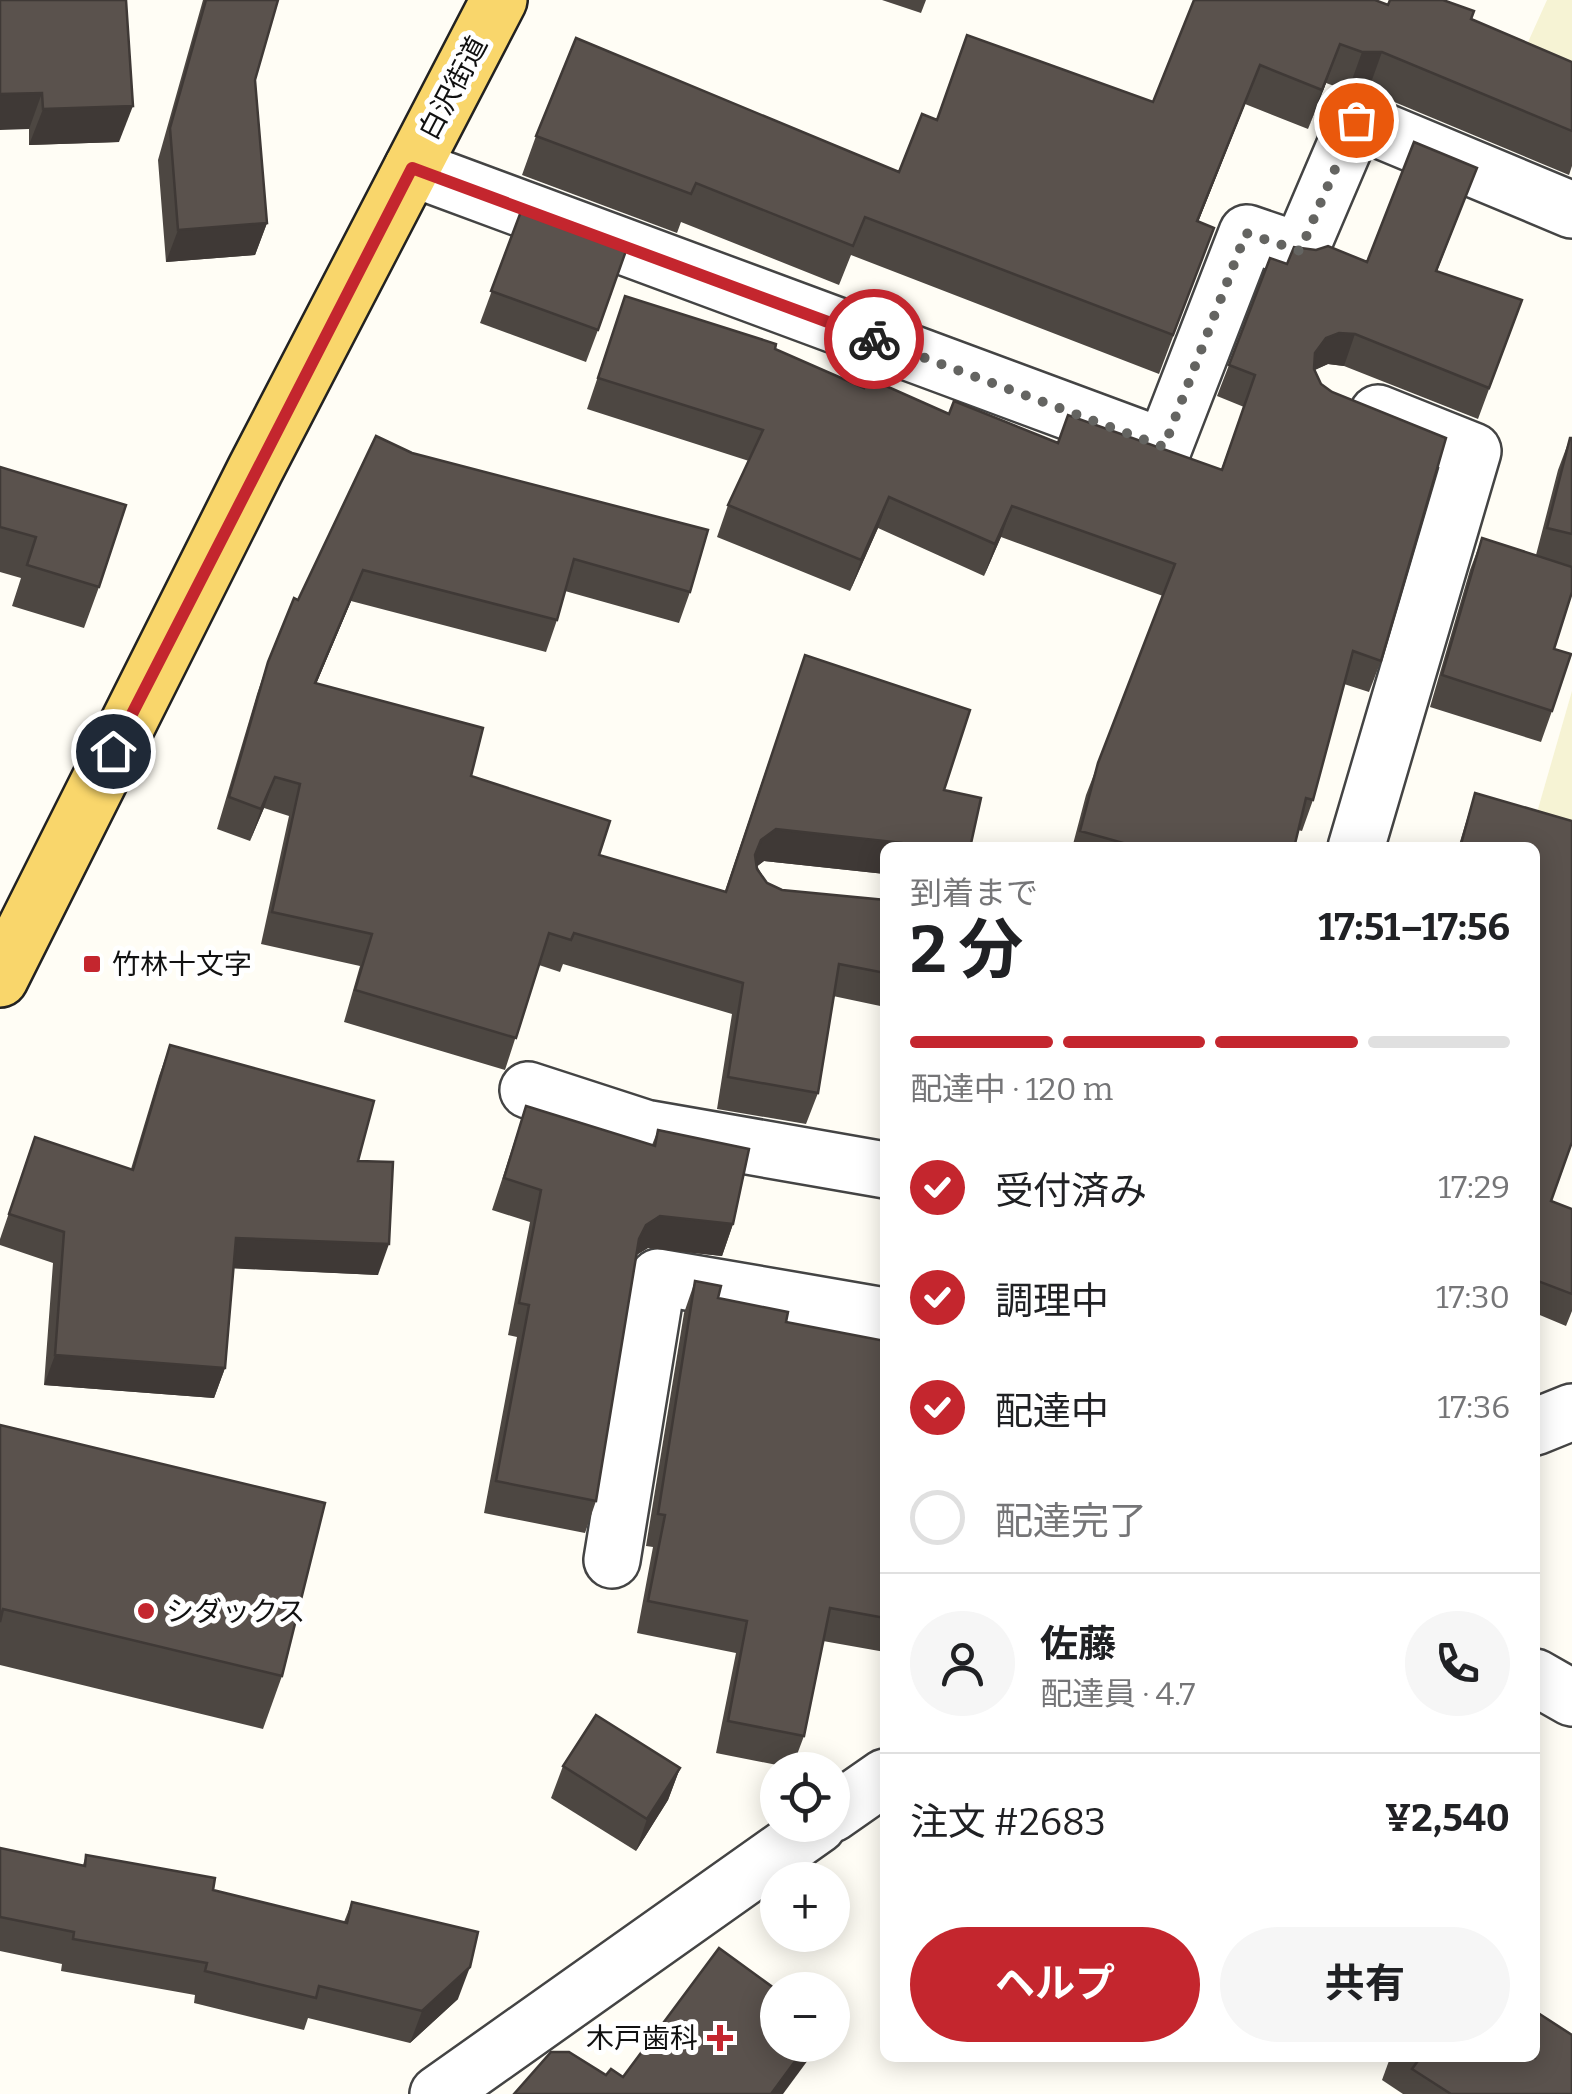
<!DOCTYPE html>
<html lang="ja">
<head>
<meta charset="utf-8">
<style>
  body { margin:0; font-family:Bitter,"Noto Sans JP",serif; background:#f6f6f6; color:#202124; height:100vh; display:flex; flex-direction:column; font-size:38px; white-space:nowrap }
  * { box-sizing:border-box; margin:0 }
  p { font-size:32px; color:#757577 }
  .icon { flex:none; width:55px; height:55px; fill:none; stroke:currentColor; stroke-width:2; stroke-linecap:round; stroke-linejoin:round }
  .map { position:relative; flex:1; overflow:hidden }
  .details { position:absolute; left:880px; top:842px; width:660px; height:1220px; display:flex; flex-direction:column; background:#fff; border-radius:15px; box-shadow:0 5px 25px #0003 }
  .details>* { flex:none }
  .tools { position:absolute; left:760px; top:1752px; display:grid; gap:20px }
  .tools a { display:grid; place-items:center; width:90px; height:90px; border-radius:50%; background:#fff; box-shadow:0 5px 25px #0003; font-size:50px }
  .pin { position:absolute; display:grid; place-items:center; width:85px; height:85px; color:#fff; margin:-42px; border:5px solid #fff; border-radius:50%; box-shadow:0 2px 10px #0007 }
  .courier { position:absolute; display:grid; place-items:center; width:100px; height:100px; margin:-50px; border:8px solid #c4262e; border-radius:50%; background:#fff; color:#222; box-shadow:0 2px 12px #0007 }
  .head em { font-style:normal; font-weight:700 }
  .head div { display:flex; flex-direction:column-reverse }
  .head { display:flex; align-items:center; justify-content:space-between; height:170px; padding:0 30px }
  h1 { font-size:65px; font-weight:700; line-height:75px }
  .bar { display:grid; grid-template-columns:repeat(4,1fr); gap:15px 10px; align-content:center; height:120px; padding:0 30px }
  .bar i { height:12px; border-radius:8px; background:#e0e0e0 }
  .bar .selected { background:#c4262e }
  .bar p { grid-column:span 4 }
  .line { display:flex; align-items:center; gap:25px; padding:0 30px; border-top:2px solid #e0e0e0 }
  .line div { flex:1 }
  .round { display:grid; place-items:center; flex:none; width:105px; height:105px; border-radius:52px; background:#f6f6f6 }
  ol { padding:0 30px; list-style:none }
  li { display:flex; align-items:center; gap:30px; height:110px }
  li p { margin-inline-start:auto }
  li .icon { padding:10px; border-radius:50%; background:#c4262e; color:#fff; stroke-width:4 }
  li:last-child { color:#757577 }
  li i { width:55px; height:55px; border:5px solid #e0e0e0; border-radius:50% }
  .primary-button { display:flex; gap:20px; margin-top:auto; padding:20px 30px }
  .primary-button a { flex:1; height:115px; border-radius:60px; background:#c4262e; color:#fff; font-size:40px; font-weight:700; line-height:115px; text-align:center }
  .primary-button a+a { background:#f6f6f6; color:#202124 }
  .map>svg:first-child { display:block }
  .farmland { fill:#f6f3d4 }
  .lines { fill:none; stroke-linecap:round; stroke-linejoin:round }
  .minor-casing { stroke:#444; stroke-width:60 }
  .major-casing { stroke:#222; stroke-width:60 }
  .minor { stroke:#fff; stroke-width:55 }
  .major { stroke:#f9d66b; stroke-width:55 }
  .wall { fill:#4d4742 }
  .shaded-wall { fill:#3f3936 }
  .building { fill:#5a524d; stroke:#3f3936; stroke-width:2.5 }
  .done { stroke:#646461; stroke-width:10; stroke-dasharray:0 18 }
  .route { stroke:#c4262e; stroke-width:12 }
  .poi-dot { fill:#c4262e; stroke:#fff; stroke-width:4 }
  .labels { text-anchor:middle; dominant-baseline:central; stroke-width:10; stroke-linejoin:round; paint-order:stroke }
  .street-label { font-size:28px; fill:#111; stroke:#fff }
  .poi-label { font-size:28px; fill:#111; stroke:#fff; text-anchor:start }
</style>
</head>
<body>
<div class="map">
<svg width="1572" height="2094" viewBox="0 0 1572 2094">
  <rect width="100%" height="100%" fill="#fffdf5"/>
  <g class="farmland">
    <polygon points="1547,0 1572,0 1572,85 1520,60"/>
    <polygon points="1572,691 1572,823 1536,816"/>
  </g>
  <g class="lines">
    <g class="minor-casing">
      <g id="minor">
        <polyline points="412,168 1164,447 1247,233 1300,251 1356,120 1572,210"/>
        <polyline points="1356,848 1473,451 1378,413"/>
        <polyline points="528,1090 645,1128 885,1170"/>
        <polyline points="1535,1427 1572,1412"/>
        <polyline points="612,1560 658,1277 885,1316"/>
        <polyline points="1535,1677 1572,1698"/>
        <polyline points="832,1814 885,1777"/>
        <polyline points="438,2094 818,1825"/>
      </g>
    </g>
    <g class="major-casing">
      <polyline id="major" points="0,979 255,470 499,0"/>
    </g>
    <use href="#minor" class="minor"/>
    <use href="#major" class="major"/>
  </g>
  <g class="wall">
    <polygon points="0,0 119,142 29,145 29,129"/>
    <polygon points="203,0 278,0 255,80 267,223 255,255 166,262 158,160"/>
    <polygon points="882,0 926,0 921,13"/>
    <polygon points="1388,5 1471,19 1572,62 1572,166 1569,175 1368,91 1348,91 1326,83 1308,129 1245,104 1198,222 1214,228 1159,374 851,255 839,285 681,222 677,233 522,175 536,136 899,172 936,120 1153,102"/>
    <polygon points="1477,168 1437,271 1522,300 1478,419 1344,366 1328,364 1314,370 1381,661 1369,692 1344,684 1313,800 1302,831 1298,830 1294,848 1072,848 1086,795 1163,596 1001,537 984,576 878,528 850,591 717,537 728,505 749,461 587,409 625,296 775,349 864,388 949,414 1058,443 1221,470 1244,407 1217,396 1229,365 1287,264 1367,262"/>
    <polygon points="523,206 598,330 586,362 480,323"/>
    <polygon points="376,436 690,592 679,623 565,591 557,620 546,652 351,601 316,684 599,855 725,891 805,655 944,790 970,848 885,848 885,874 764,861 757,866 767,883 782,890 885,900 885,1007 833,996 818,1093 806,1124 717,1109 732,1014 563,964 560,972 539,965 505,1070 344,1022 360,966 261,944 289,816 264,808 250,841 217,829 257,694 268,662"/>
    <polygon points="1570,438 1572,438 1572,592 1554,649 1552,711 1541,742 1430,707 1470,570 1482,538 1536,555 1558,470"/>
    <polygon points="0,467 99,587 84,628 12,606 21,578 0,572"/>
    <polygon points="1475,793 1572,821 1572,1142 1551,1201 1572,1209 1572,1311 1566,1326 1535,1313 1535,848 1458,848"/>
    <polygon points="170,1045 358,1161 378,1275 234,1268 225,1368 214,1398 44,1385 53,1263 0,1245 0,1239 35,1137 131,1169 159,1076"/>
    <polygon points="526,1106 652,1145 658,1130 733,1224 722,1256 648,1248 636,1255 596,1501 585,1533 484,1513 517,1337 508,1335 530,1222 492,1210"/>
    <polygon points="695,1281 718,1298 786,1322 885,1341 885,1652 823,1641 804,1736 792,1768 716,1753 736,1653 637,1633 653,1547 646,1546 684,1313"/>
    <polygon points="0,1425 282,1676 263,1729 0,1665"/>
    <polygon points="563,1766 680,1768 668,1800 636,1851 551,1798"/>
    <polygon points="0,1848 83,1865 86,1855 213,1890 344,1922 352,1902 458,1999 410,2043 308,2018 304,2030 194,2003 195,1995 61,1971 62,1964 0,1951"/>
    <polygon points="1390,2058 1535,2058 1572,2094 1403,2094 1382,2080"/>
  </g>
  <g class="shaded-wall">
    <polygon points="1340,44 1326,83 1308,129 1322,90"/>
    <polygon points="1362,52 1382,52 1368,91 1348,91"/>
    <polygon points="1260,65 1245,104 1183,260 1197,221"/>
    <polygon points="42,93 29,129 0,130 0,94"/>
    <polygon points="133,106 119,142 29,145 43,109"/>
    <polygon points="267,223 255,255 166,262 178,230"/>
    <polygon points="1339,333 1355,334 1344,366 1328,364 1315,370 1304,384 1315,353 1326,338"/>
    <polygon points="889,497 878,528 850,591 861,560"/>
    <polygon points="1012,506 1001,537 984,576 995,544"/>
    <polygon points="363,570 351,601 303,715 315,683"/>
    <polygon points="275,777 264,808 250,841 261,809"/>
    <polygon points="776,829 902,843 900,848 885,848 885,874 764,861 750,872 761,840"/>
    <polygon points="660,1216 733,1224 722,1256 648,1248 635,1256 639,1239 646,1225"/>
    <polygon points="236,1238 389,1244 378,1275 225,1268"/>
    <polygon points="55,1355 225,1368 214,1398 44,1385"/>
    <polygon points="680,1768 668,1800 636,1851 647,1819"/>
    <polygon points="470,1967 458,1999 410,2043 422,2011"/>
    <polygon points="807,2045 815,2045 811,2056 783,2094 771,2094"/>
  </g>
  <g class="building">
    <polygon points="0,0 126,0 133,106 43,109 42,93 0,94"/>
    <polygon points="206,0 278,0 255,80 267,223 178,230 170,128"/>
    <polygon points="1194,0 1375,0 1388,5 1390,0 1443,0 1474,11 1471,19 1572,62 1572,131 1382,52 1362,52 1340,44 1322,90 1260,65 1197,221 1214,228 1173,335 865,217 853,246 696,183 691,194 536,136 576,38 899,172 922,114 937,120 967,35 1153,102"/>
    <polygon points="1414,142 1477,168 1436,271 1522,300 1489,388 1355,334 1339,333 1326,338 1315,353 1314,369 1321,384 1332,392 1446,438 1381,661 1353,651 1313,800 1306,798 1294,848 1141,848 1080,831 1098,763 1175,564 1012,506 995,544 889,497 861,560 728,505 763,430 598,378 625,296 776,344 775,349 864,388 868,378 949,414 954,401 1058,443 1068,415 1222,470 1255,375 1229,365 1270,258 1287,264 1294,247 1316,250 1328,246 1367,262"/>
    <polygon points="523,206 628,245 598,330 491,291"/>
    <polygon points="376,436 412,453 708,530 690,592 574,559 557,620 363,570 315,683 483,728 471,776 610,821 599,855 726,892 805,655 970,710 944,790 981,798 970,848 913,848 902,843 776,829 761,840 755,855 757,869 767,883 782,890 885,900 885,973 839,964 818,1093 728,1077 743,983 574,933 571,940 549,933 516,1038 355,990 372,934 272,912 300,784 275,777 261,809 229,797 268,662 294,598 298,600"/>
    <polygon points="1570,438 1572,438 1572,534 1547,528"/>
    <polygon points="0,467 126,505 99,587 27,565 36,537 0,527"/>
    <polygon points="1482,538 1572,567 1572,592 1554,649 1571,654 1552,711 1442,675"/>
    <polygon points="1475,793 1572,821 1572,1142 1551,1201 1572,1209 1572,1294 1535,1280 1535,848 1460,848"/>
    <polygon points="170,1045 374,1101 358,1161 393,1162 389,1244 236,1238 225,1368 55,1355 64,1232 9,1214 35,1137 133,1170"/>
    <polygon points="526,1106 655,1146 658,1130 749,1149 733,1224 660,1216 646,1225 639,1239 596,1501 496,1481 529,1305 519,1303 541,1190 504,1178"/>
    <polygon points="695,1281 721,1286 718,1298 788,1312 786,1322 885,1341 885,1618 830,1608 804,1736 728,1721 747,1621 648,1601 665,1515 658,1514"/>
    <polygon points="0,1425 325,1503 282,1676 3,1609 0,1622"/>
    <polygon points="596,1715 680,1768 647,1819 563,1766"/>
    <polygon points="0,1848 85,1866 86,1855 215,1878 213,1890 347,1923 352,1902 478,1932 470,1967 422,2011 319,1986 316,1998 205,1971 207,1963 73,1939 74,1932 0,1917"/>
    <polygon points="719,1948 778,1991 778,2045 807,2045 771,2094 514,2094 551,2052 569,2052 606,2075 611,2069 623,2077"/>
    <polygon points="1535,2011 1572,2035 1572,2094 1451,2094 1412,2069 1420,2058 1535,2058"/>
  </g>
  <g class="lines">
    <polyline class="done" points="874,339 1164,447 1246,233 1300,251 1356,120"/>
    <polyline class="route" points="113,751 412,168 874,339"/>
  </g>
  <g class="poi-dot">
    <rect x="82" y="954" width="20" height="20" rx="5"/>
    <circle cx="146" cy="1611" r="10"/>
    <path d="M715 2023h10v10h10v10h-10v10h-10v-10h-10v-10h10z"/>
  </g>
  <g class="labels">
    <g class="street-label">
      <text transform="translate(453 88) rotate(-62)">白沢街道</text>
    </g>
    <g class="poi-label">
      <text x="112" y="964">竹林十文字</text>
      <text x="166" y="1611">シダックス</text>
      <text x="698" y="2038" text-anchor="end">木戸歯科</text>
    </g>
  </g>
</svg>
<div class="tools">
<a><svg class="icon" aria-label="locate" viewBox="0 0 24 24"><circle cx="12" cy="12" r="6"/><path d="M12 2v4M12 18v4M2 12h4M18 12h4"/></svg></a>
<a>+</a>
<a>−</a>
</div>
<div class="pin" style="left:1356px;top:120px;background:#ea580c"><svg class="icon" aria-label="bag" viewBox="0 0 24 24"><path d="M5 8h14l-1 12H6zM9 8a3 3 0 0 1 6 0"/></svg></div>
<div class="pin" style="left:113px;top:751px;background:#1f2937"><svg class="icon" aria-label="home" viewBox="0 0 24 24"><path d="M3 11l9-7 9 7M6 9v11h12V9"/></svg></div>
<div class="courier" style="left:874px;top:339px"><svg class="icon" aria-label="bike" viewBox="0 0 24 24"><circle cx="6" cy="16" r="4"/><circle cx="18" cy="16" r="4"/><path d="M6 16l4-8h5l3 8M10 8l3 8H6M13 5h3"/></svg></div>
<section class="details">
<div class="head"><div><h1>2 分</h1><p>到着まで</p></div><em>17:51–17:56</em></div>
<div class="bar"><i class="selected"></i><i class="selected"></i><i class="selected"></i><i></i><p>配達中 · 120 m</p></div>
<ol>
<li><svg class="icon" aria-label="check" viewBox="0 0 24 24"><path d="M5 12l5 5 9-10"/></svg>受付済み<p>17:29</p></li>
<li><svg class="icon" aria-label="check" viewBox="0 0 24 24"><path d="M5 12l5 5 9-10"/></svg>調理中<p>17:30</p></li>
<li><svg class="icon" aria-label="check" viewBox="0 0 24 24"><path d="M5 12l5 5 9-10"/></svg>配達中<p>17:36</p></li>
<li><i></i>配達完了</li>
</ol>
<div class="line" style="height:180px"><a class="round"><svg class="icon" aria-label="person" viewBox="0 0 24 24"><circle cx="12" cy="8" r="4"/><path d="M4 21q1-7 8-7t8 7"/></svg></a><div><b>佐藤</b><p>配達員 · 4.7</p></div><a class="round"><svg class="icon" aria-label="phone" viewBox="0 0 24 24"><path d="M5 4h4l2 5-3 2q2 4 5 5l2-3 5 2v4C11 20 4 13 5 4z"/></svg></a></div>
<div class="line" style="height:130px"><div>注文 #2683</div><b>¥2,540</b></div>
<div class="primary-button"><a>ヘルプ</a><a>共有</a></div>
</section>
</div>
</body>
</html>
